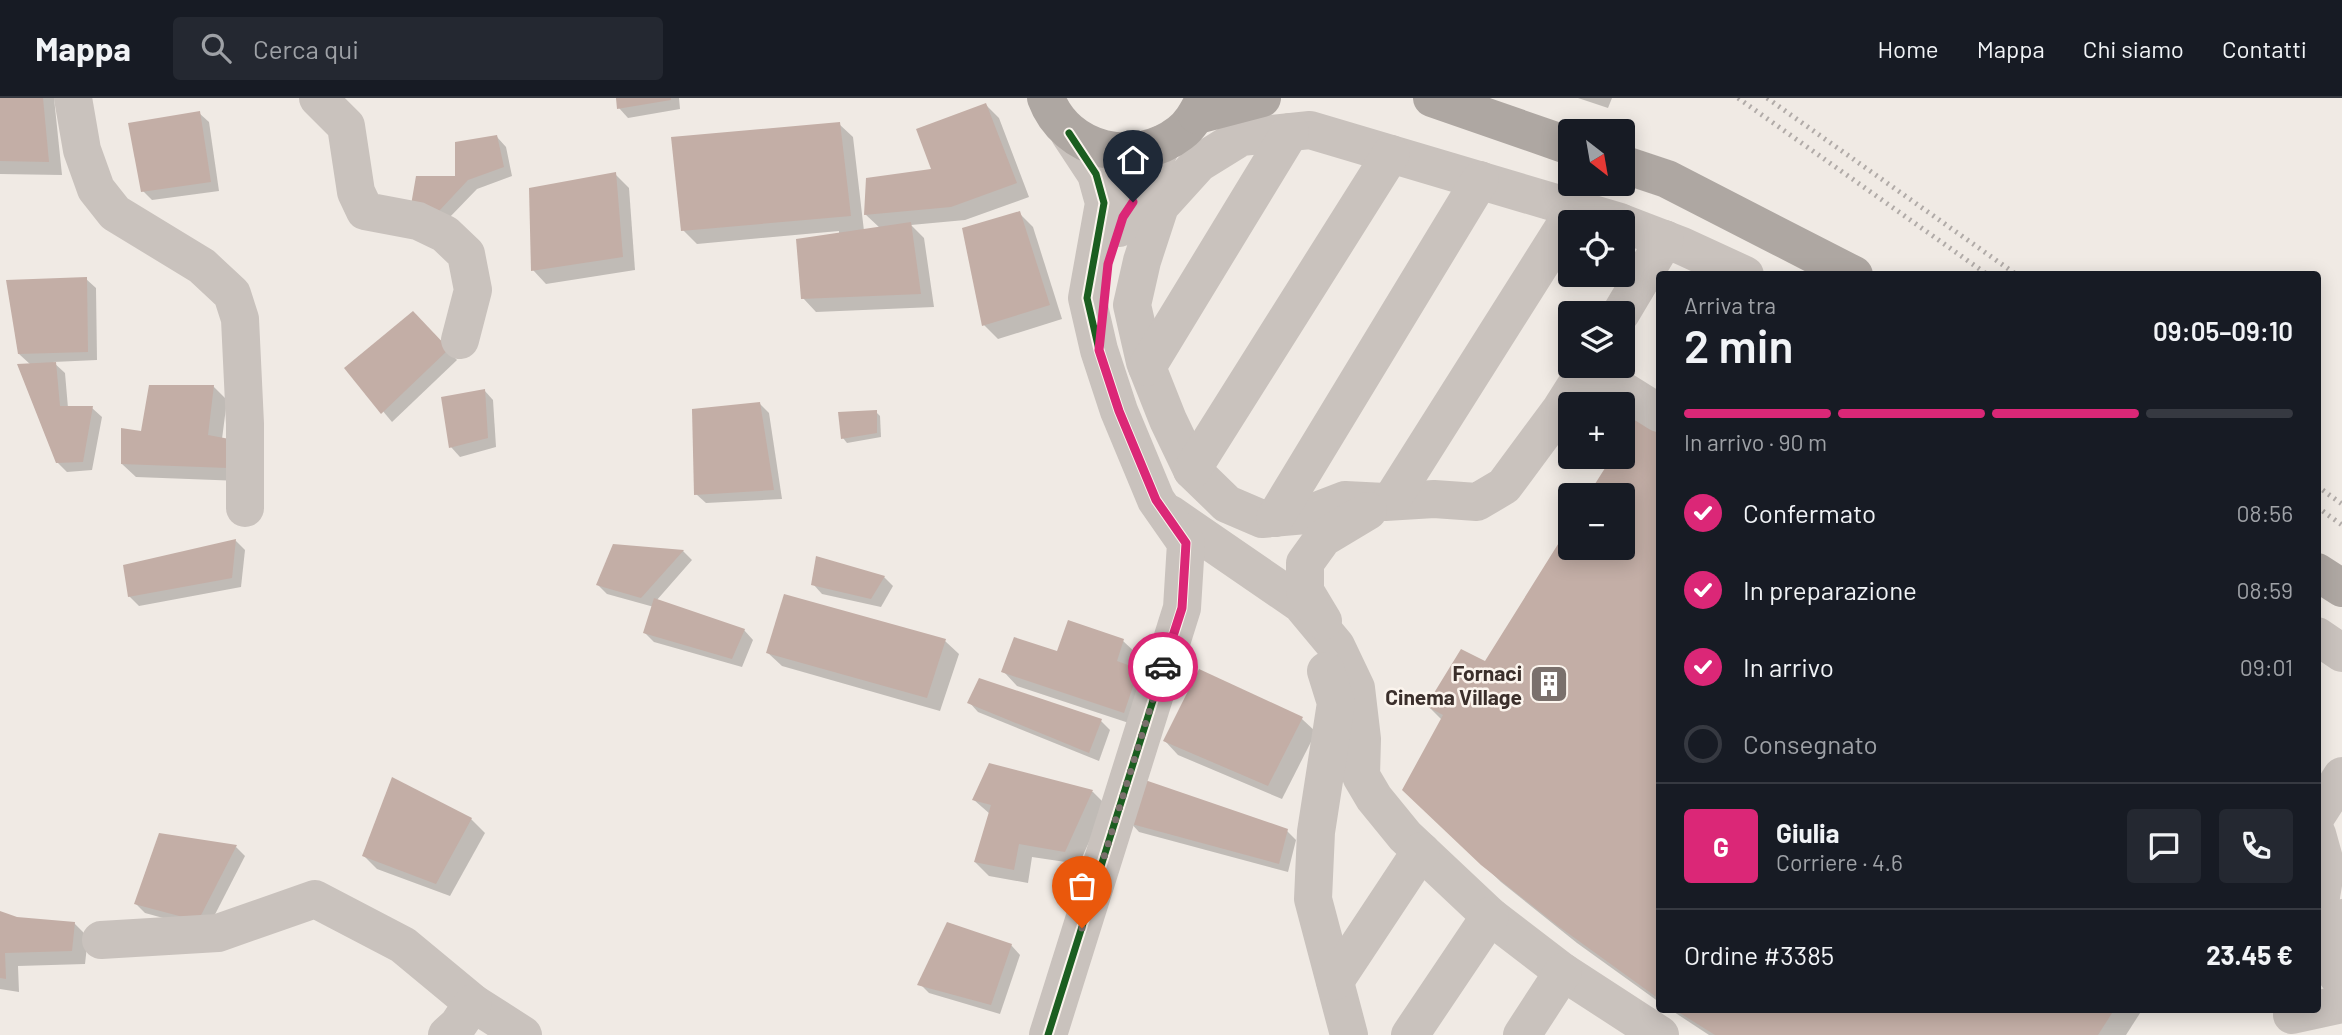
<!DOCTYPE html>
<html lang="it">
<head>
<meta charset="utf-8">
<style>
  body { margin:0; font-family:Barlow,sans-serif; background:#242831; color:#f1f3f6; height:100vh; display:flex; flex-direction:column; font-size:26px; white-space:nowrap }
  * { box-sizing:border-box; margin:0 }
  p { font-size:23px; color:#9ea1a6 }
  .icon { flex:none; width:38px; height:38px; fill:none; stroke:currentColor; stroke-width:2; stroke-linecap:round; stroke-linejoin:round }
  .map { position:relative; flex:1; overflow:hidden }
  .details { position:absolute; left:1656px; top:173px; width:665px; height:742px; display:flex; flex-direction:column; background:#171b24; border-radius:7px; box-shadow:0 4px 18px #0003 }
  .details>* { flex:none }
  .needle { width:46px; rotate:149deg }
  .fabs { position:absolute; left:1558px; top:21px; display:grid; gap:14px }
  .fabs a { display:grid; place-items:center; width:77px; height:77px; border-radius:7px; background:#171b24; box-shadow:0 4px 18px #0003; font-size:35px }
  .pin { position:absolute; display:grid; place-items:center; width:60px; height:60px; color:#fff; margin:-72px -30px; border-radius:50% 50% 50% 0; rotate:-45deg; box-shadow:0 0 7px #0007 }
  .pin .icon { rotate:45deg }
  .courier { position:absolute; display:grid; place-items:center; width:70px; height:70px; margin:-35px; border:5px solid #db2777; border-radius:50%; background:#fff; color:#222; box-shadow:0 2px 9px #0007 }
  .overview em { font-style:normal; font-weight:600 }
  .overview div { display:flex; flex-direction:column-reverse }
  .overview { display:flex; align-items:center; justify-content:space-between; height:119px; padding:0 28px }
  h1 { font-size:46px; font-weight:600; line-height:52px }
  .bar { display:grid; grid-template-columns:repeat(4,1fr); gap:10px 7px; align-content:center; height:84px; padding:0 28px }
  .bar i { height:9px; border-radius:5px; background:#363941 }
  .bar .current { background:#db2777 }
  .bar p { grid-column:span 4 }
  .line { display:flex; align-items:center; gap:18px; padding:0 28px; border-top:2px solid #363941 }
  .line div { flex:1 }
  .round { display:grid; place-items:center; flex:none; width:74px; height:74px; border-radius:7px; background:#242831 }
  ol { padding:0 28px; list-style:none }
  li { display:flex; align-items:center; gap:21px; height:77px }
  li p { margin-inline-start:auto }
  li .icon { padding:7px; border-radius:50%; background:#db2777; color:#fff; stroke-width:4 }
  li:last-child { color:#9ea1a6 }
  li i { width:38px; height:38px; border:4px solid #363941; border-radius:50% }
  header { display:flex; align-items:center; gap:42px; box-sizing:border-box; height:98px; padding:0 35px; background:#171b24; border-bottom:2px solid #363941 }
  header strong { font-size:33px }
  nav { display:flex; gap:38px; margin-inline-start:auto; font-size:24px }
  .search { width:490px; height:63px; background:#242831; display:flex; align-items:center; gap:18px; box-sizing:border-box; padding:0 24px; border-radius:7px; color:#9ea1a6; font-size:26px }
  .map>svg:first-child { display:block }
  .shadow { fill:#0003 }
  .building { fill:#c3aea6 }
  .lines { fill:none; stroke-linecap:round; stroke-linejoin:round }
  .minor { stroke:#c9c2bd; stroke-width:38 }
  .major { stroke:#aea7a2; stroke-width:38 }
  .rail { stroke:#b1aba8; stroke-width:5; stroke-dasharray:2 5; stroke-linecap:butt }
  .cycleway-casing { stroke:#fbf4ed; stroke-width:11 }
  .cycleway { stroke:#1b5e20; stroke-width:7 }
  .done { stroke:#7a706c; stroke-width:7; stroke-dasharray:0 12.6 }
  .route { stroke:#db2777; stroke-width:9 }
  .labels { text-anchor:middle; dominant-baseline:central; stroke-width:5; stroke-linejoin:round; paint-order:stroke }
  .poi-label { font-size:21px; font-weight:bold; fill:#3b2f2b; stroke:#fbf4ed; text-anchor:end }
</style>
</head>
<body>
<header>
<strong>Mappa</strong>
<div class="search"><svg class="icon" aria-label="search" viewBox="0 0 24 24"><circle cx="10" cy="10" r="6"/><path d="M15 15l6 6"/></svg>Cerca qui</div>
<nav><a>Home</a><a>Mappa</a><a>Chi siamo</a><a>Contatti</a></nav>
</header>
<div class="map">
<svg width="2342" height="937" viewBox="0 0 2342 937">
  <rect width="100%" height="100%" fill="#f0eae4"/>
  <g class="shadow">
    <polygon points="0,0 54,0 62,77 0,76"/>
    <polygon points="618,0 679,0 680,11 628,20 619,10"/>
    <polygon points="1578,0 1612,0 1608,10"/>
    <polygon points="986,7 999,20 1029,99 965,122 911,127 924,140 934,209 816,214 803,200 839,136 839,133 697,146 683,132 839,26 853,39 864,133 880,130 865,116 933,72"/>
    <polygon points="199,15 209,24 219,93 152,102 143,93"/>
    <polygon points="497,39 506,49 512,78 477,91 448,121 423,116"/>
    <polygon points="615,76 629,90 635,172 546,186 533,172"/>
    <polygon points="1019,115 1033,129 1062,221 998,241 984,227"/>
    <polygon points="86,181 96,190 97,262 53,264 65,275 68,310 92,310 102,319 92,372 67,374 57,364 31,267 19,256"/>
    <polygon points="412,215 457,262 392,324 347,270"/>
    <polygon points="213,288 227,302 222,341 241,383 136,379 122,366 142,335"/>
    <polygon points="484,292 493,302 496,349 460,359 451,349"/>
    <polygon points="760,306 769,315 782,401 706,405 696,396"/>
    <polygon points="876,314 880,318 881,339 847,345 843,340"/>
    <polygon points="1659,330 1659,904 1577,845 1501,784 1422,709 1442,622 1428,608 1486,565 1570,450 1622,450 1622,397 1590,397 1614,359 1622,359"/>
    <polygon points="236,443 245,452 241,489 139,508 129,498 125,468"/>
    <polygon points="614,447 683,453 692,462 656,503 744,532 753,542 742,569 654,544 645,535 654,509 607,496 598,487"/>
    <polygon points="884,479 893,488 881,509 822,496 813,486"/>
    <polygon points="945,543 959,556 940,613 782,568 768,555"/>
    <polygon points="1123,543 1137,556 1132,570 1138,572 1152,586 1138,628 1017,588 1004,574 1058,556"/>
    <polygon points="1200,574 1302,621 1316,634 1282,701 1178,657 1165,643"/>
    <polygon points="969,604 1101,623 1110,632 1099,663 978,614"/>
    <polygon points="990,667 1093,694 1106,707 1079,766 1032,759 1028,785 989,778 975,764 990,716 974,702"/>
    <polygon points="471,721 485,735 450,798 377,771 364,758"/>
    <polygon points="1130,724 1287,733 1296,742 1288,774 1139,734"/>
    <polygon points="236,749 245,758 207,832 145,815 136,806"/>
    <polygon points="0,815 16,820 74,825 88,839 85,866 18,868 19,894 0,891"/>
    <polygon points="1011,847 1020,857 1000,916 929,895 920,886"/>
    <polygon points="1671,912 2142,912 2126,937 1709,937"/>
  </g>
  <g class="building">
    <polygon points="0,0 43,0 49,64 0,63"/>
    <polygon points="616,0 671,0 671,2 617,11"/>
    <polygon points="986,5 1017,85 951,109 864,117 866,80 931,71 916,31"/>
    <polygon points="200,13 211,84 141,94 128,25"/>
    <polygon points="840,24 851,118 681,133 671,39"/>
    <polygon points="497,37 504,69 468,82 439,113 411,107 416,78 455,78 455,44"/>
    <polygon points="616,74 623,159 531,173 529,90"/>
    <polygon points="1020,113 1050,207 982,228 962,130"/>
    <polygon points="911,124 921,196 801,201 796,141"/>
    <polygon points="87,179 88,254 18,256 6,182"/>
    <polygon points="413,213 449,251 381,316 344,270"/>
    <polygon points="56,264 60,308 93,308 83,364 56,365 17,266"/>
    <polygon points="149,287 214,287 208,337 235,342 228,370 121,366 121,330 141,333"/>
    <polygon points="485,291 488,340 449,350 441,299"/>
    <polygon points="760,304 774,392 694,397 692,311"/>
    <polygon points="1622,306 1659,328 1659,901 1558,828 1481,767 1402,692 1443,617 1426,608 1461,551 1485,563 1570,427 1570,450 1622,450 1622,397 1588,397 1612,359 1622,359"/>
    <polygon points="877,312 877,335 841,341 838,314"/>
    <polygon points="236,441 232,480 128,499 123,467"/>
    <polygon points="613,446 684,452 641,500 596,487"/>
    <polygon points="816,458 885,478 871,501 811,487"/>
    <polygon points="784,496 946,541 927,600 766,555"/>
    <polygon points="654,500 745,531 732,561 643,535"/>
    <polygon points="1068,522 1124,541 1117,563 1139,571 1124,615 1001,574 1014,539 1057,553"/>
    <polygon points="1199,571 1303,619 1268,688 1163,643"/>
    <polygon points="979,580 1102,621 1089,655 967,605"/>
    <polygon points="989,665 1093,692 1065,754 1019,746 1014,772 974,764 991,707 972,702"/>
    <polygon points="392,679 472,720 436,786 362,758"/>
    <polygon points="1145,682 1288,731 1279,766 1128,725"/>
    <polygon points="159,735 237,747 198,823 134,806"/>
    <polygon points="0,813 17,819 75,824 72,853 5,855 6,881 0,880"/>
    <polygon points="947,824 1012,846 991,907 917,887"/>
    <polygon points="1675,912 2114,912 2098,937 1715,937"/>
  </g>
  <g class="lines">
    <g class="minor">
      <polyline points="73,0 82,52 96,91 115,115 202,168 232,196 240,221 245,326 245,410"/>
      <polyline points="318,0 346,28 356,94 365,113 418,123 445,136 466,156 473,192 460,242"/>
      <polyline points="1620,124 1310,32 1241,39 1199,65 1160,108 1142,163 1132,207 1145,264 1168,322 1192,372 1227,406 1262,421 1306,417 1345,402 1385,404 1434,401 1477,404 1504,388 1561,311 1587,270 1659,315"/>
      <polyline points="1622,125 1682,148 1745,177"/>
      <polyline points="1119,130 1123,119 1143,89 1162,46"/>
      <polyline points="1621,215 1665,141"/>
      <polyline points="1147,269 1290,34"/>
      <polyline points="1192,372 1391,56"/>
      <polyline points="1391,403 1576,110"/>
      <polyline points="1170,416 1301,506 1336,548 1356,590 1362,641 1361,678 1374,700 1405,738 1490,818 1563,874 1660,937"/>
      <polyline points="1275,420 1480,82"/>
      <polyline points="1323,523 1305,493 1305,465 1323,440 1368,413"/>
      <polyline points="2317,538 2342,555"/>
      <polyline points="1326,573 1336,605 1316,734 1313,801 1349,937"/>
      <polyline points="2317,717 2342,678"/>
      <polyline points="2317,736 2326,768 2317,823"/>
      <path d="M2342 820C2329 840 2324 864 2342 883"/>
      <polyline points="101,842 218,835 315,801 403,847 473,905 523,937"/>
      <polyline points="1335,883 1421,753"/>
      <polyline points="2292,917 2342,906"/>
      <polyline points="447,937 458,927 473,905"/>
      <polyline points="1048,937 1182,510 1186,445 1156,402 1119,313 1099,252 1087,200 1104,105 1096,76 1069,35"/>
      <polyline points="1410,937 1490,818"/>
      <polyline points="1522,937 1563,874"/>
    </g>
    <g class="major">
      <path d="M1046 0C1066 54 1135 70 1180 35 1192 26 1198 13 1205 0"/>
      <polyline points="1432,0 1570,48"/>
      <polyline points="1197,17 1262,0"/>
      <polyline points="1622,66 1667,81 1854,177"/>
      <polyline points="2317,474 2342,490"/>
    </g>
    <g class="rail">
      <polyline points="1738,0 1988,177"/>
      <polyline points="1767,0 2017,177"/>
      <polyline points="2317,388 2342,406"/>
      <polyline points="2317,409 2342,427"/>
    </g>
    <g class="cycleway-casing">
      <polyline id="cycleway" points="1048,937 1182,510 1186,445 1156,402 1119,313 1099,252 1087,200 1104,105 1096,76 1069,35"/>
    </g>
    <use href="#cycleway" class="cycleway"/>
  </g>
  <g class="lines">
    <polyline class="done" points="1082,830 1163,569"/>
    <polyline class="route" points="1133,104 1123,119 1108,166 1099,252 1119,313 1156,402 1186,445 1182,510 1163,569"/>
  </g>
  <defs>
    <g id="building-square" transform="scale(2.0125)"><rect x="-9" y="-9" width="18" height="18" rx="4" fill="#7a706c" stroke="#fbf4ed"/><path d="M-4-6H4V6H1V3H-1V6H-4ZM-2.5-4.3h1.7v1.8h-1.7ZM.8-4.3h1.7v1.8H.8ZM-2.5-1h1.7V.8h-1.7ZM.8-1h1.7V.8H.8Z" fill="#fff"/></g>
  </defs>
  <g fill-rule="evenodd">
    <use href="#building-square" x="1549" y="586"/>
  </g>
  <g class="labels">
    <g class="poi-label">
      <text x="1522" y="574">Fornaci<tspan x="1522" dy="24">Cinema Village</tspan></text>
    </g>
  </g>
</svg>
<div class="fabs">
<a><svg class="needle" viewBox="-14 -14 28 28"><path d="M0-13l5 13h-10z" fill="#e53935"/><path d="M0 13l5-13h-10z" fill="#9ea1a6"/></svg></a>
<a><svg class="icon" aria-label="locate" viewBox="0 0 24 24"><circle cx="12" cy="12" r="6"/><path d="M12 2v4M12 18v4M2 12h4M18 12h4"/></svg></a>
<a><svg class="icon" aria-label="layers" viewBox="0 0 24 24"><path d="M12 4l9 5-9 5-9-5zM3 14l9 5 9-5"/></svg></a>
<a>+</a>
<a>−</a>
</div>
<div class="pin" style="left:1082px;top:830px;background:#ea580c"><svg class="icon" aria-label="bag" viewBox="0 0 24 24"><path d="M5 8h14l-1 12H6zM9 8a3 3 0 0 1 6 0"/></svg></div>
<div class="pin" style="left:1133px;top:104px;background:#1f2937"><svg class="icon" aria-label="home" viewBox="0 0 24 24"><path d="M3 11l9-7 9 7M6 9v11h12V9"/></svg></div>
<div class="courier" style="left:1163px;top:569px"><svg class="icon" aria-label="car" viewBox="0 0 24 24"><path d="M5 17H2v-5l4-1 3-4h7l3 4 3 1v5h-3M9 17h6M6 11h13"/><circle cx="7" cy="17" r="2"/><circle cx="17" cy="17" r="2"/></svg></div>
<section class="details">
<div class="overview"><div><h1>2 min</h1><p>Arriva tra</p></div><em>09:05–09:10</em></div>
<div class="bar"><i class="current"></i><i class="current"></i><i class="current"></i><i></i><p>In arrivo · 90 m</p></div>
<ol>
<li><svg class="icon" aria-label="check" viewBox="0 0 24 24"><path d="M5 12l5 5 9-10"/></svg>Confermato<p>08:56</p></li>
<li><svg class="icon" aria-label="check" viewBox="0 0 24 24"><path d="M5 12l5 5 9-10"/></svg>In preparazione<p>08:59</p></li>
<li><svg class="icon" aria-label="check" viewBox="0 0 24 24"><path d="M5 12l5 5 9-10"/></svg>In arrivo<p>09:01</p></li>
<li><i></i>Consegnato</li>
</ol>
<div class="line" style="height:126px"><b class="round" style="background:#db2777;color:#fff">G</b><div><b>Giulia</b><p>Corriere · 4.6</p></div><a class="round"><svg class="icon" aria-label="chat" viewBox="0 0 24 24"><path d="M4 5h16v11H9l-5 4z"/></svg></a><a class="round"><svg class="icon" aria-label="phone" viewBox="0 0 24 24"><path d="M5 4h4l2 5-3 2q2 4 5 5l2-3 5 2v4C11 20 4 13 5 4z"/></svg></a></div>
<div class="line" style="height:91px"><div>Ordine #3385</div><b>23.45 €</b></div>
</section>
</div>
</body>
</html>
